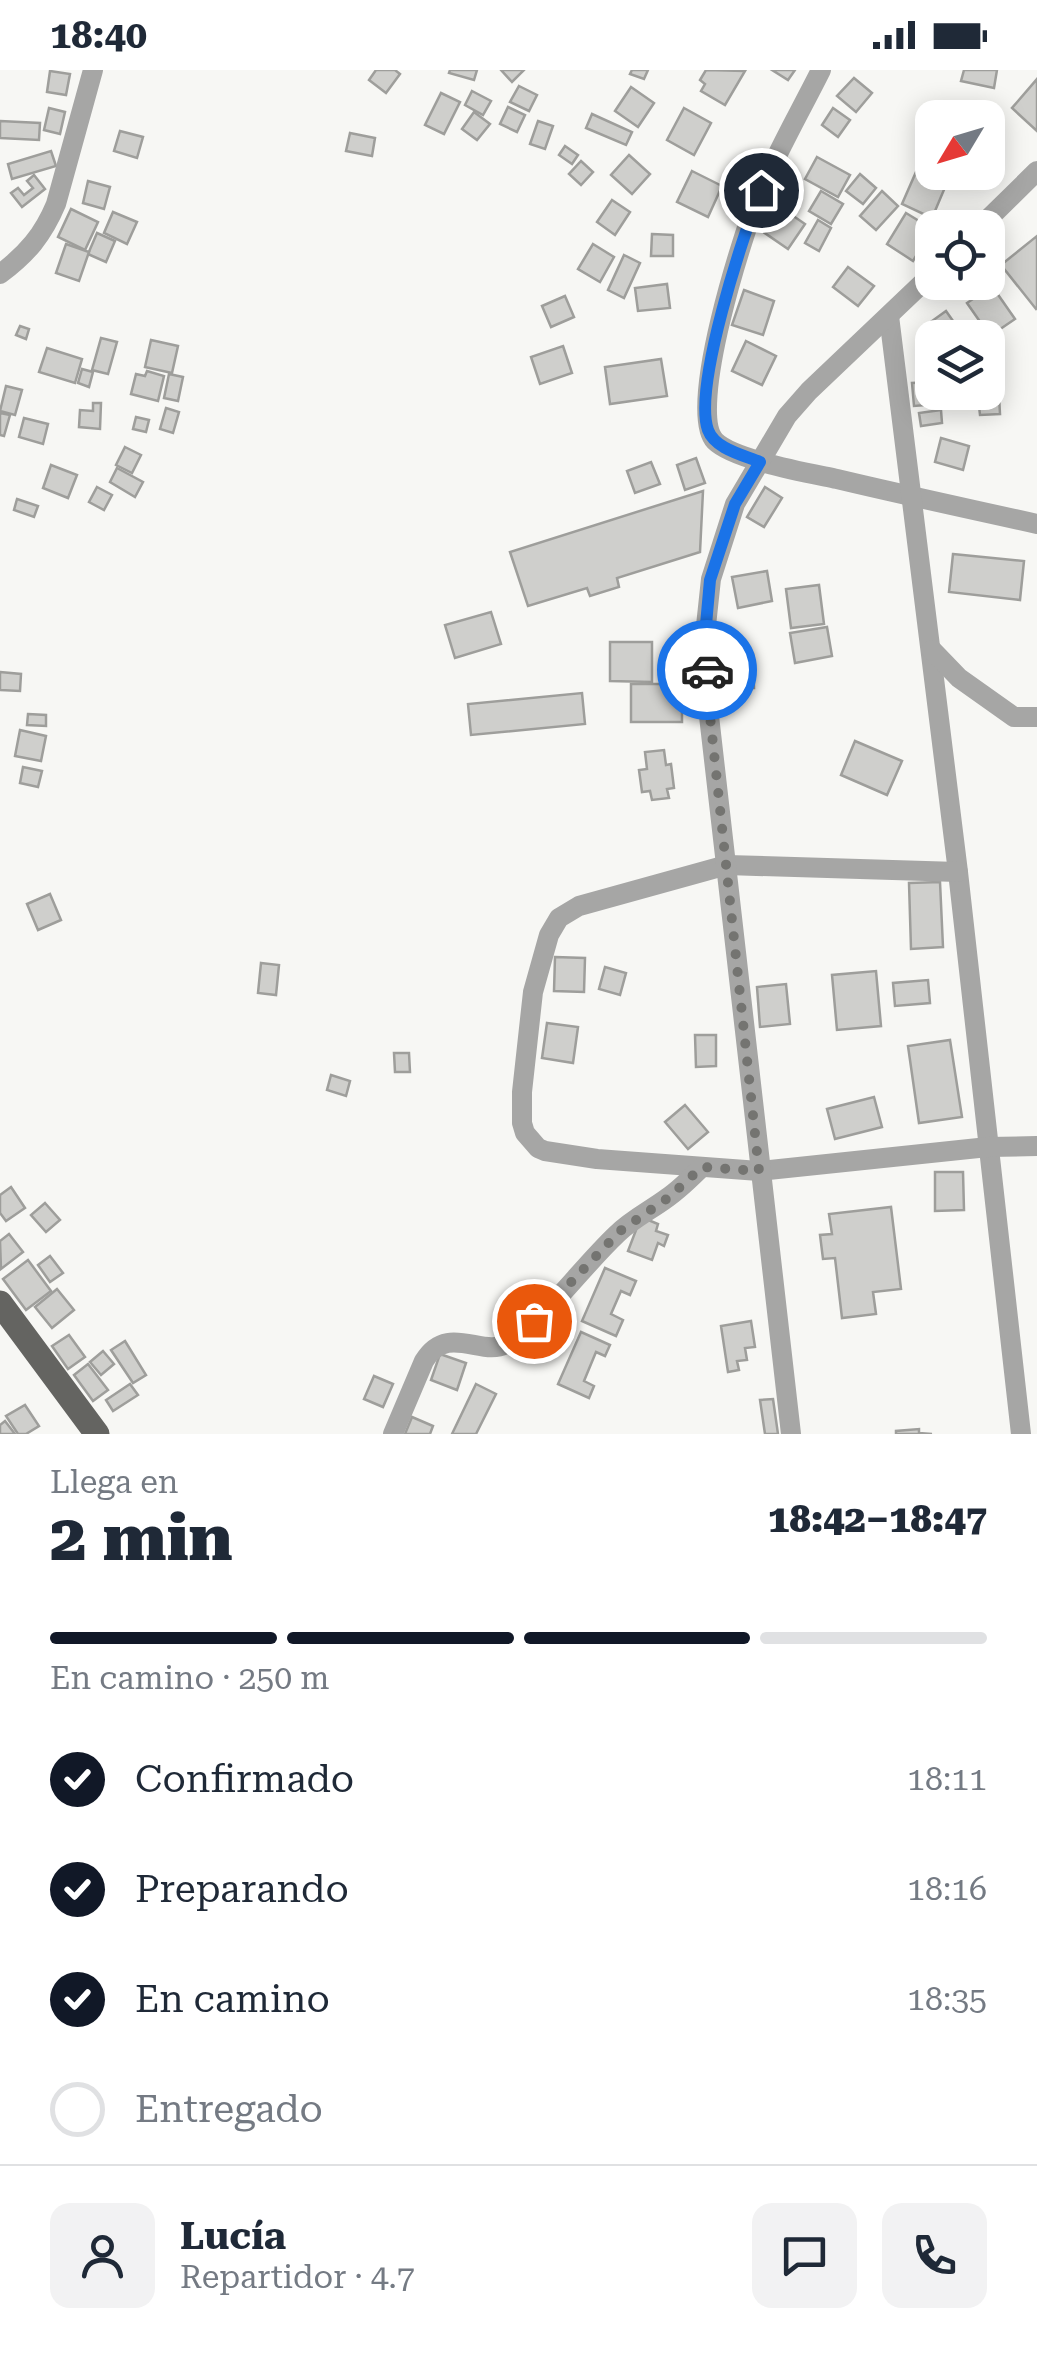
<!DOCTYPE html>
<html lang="es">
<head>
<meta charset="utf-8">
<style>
  body { margin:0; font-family:"Roboto Serif",serif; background:#f2f2f3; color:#1f2937; height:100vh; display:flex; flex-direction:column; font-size:38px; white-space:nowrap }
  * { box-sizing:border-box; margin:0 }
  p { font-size:32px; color:#747a83 }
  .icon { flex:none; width:55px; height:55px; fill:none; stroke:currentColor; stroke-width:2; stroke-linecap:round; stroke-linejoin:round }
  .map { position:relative; height:1364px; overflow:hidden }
  .side { display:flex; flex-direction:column; background:#fff; flex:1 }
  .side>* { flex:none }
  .needle { width:65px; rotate:232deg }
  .tools { position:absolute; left:915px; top:30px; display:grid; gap:20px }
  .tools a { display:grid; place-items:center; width:90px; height:90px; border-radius:20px; background:#fff; box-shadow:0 5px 25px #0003; font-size:50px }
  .pin { position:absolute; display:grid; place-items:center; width:85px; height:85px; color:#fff; margin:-42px; border:5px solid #fff; border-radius:50%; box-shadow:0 2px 10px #0007 }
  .courier { position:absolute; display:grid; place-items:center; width:100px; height:100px; margin:-50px; border:8px solid #1a73e8; border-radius:50%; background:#fff; color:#222; box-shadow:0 2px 12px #0007 }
  .headline em { font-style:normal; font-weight:800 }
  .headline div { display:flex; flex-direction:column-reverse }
  .headline { display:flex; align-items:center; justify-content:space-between; height:170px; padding:0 50px }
  h1 { font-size:65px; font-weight:800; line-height:75px }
  .bar { display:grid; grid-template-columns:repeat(4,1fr); gap:15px 10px; align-content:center; height:120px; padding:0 50px }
  .bar i { height:12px; border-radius:8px; background:#e0e1e3 }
  .bar .current { background:#111827 }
  .bar p { grid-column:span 4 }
  .line { display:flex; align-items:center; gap:25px; padding:0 50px; border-top:2px solid #e0e1e3 }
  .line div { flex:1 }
  .round { display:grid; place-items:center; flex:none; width:105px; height:105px; border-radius:20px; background:#f2f2f3 }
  ol { padding:0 50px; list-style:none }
  li { display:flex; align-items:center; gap:30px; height:110px }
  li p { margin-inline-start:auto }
  li .icon { padding:10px; border-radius:50%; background:#111827; color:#fff; stroke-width:4 }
  li:last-child { color:#747a83 }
  li i { width:55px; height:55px; border:5px solid #e0e1e3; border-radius:50% }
  .status { display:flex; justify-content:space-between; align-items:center; height:70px; padding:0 50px; background:#fff; direction:ltr }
  .status svg { height:28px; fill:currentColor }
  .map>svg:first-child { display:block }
  .building { fill:#cfcfcc; stroke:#9e9e9b; stroke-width:2.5 }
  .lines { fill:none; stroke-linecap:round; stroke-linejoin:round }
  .minor { stroke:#a6a6a5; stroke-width:20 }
  .major { stroke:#646461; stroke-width:25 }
  .done { stroke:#747471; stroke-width:10; stroke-dasharray:0 18 }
  .route { stroke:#1a73e8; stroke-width:12 }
</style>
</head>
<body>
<div class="status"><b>18:40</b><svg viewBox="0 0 49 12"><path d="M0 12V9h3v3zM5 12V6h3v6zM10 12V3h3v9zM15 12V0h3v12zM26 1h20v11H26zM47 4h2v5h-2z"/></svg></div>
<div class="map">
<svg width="1037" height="1364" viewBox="0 0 1037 1364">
  <rect width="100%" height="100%" fill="#f7f7f4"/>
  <g class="building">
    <polygon points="376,0 395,0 400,4 386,23 369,10"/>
    <polygon points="450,0 477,0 474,10 449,3"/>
    <polygon points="501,0 524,0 512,12"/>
    <polygon points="632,0 648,0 644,9 630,4"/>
    <polygon points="706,0 745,1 725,35 701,21 705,14 700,10"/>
    <polygon points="772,0 795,0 788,10"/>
    <polygon points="964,0 997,0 994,18 961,11"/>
    <polygon points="50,1 70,4 66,25 47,22"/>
    <polygon points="854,8 872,23 856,42 837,26"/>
    <polygon points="1037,9 1037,61 1012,38"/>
    <polygon points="519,16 537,25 529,41 510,32"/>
    <polygon points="631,17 654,33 638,57 615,41"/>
    <polygon points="472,21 491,31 483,45 465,35"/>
    <polygon points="441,23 460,32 444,64 425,55"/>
    <polygon points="508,37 525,45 517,62 500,54"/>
    <polygon points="49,38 65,42 60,64 44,60"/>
    <polygon points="684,38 711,53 694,85 667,70"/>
    <polygon points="833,38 850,50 838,67 822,55"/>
    <polygon points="955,38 979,48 952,48"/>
    <polygon points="474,42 490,54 477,70 462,59"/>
    <polygon points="592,44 632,62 626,75 586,58"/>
    <polygon points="0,51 40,53 39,70 0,68"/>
    <polygon points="538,51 553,56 545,79 530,74"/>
    <polygon points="988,51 1003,57 990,89 988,88"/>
    <polygon points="120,61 143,67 137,88 114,81"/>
    <polygon points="350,63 375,68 372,86 346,81"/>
    <polygon points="929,73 932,74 932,100 919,93"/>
    <polygon points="565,76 578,85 572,94 559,85"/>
    <polygon points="51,81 56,96 12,109 8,94"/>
    <polygon points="629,85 650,104 632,124 611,105"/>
    <polygon points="817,87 850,105 838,127 805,109"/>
    <polygon points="581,91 593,102 581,115 569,104"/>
    <polygon points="692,101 722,116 708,147 677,132"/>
    <polygon points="916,102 946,115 932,148 902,134"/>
    <polygon points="860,104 876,118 863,134 846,121"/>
    <polygon points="34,105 45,119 22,137 11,123 18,118 24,125 33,118 27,111"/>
    <polygon points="88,111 110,117 104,139 83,133"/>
    <polygon points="821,121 843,134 831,154 809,141"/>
    <polygon points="882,121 898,136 876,160 860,146"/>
    <polygon points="612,130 630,142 615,165 597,152"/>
    <polygon points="773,132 805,154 788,179 756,157"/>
    <polygon points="71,139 98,152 85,180 58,167"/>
    <polygon points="113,142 137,152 127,174 104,163"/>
    <polygon points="906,143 932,159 913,191 887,174"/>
    <polygon points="818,150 831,158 819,181 805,173"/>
    <polygon points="97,163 115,171 106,192 88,184"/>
    <polygon points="652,164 673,165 673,186 651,186"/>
    <polygon points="1037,166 1037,238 1036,239 1001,195"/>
    <polygon points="66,174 89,182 79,211 56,203"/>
    <polygon points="593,174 614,187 600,212 578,199"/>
    <polygon points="624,185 640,193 624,228 608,220"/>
    <polygon points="848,197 874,216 858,236 833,217"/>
    <polygon points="667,214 670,238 638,241 635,218"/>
    <polygon points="992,216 1015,249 990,266 967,233"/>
    <polygon points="744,220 774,231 763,265 732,255"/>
    <polygon points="565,226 574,247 551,257 542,236"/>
    <polygon points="946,241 965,268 932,268 932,275 921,259"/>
    <polygon points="20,256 29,259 26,269 16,265"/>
    <polygon points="101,268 117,272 108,304 92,300"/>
    <polygon points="151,270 178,276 172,303 145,297"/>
    <polygon points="746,271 776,286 762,315 732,301"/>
    <polygon points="563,276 572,303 540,314 531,287"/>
    <polygon points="47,278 82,289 75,313 39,302"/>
    <polygon points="661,289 667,326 610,334 605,297"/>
    <polygon points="82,299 93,302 89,317 78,313"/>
    <polygon points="147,301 164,306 158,331 131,324 136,304 145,306"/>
    <polygon points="169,304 183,307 178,331 164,328"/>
    <polygon points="932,312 932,322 938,322 939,334 914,336 912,313"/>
    <polygon points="6,316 22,320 15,345 0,341"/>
    <polygon points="999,325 1000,344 980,345 978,327"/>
    <polygon points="93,333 101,333 100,359 79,357 80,340 93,341"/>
    <polygon points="166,338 179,342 173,363 160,359"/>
    <polygon points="941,340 942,353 921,356 919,343"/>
    <polygon points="0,343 10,345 4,366 0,365"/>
    <polygon points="136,347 149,350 146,362 133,359"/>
    <polygon points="24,348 48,354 43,374 19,367"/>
    <polygon points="941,368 969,376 963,400 935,392"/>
    <polygon points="125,377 141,385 132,403 116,395"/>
    <polygon points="696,388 705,413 685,420 677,395"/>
    <polygon points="651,392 660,414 635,423 627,401"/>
    <polygon points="51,395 77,405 68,428 43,418"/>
    <polygon points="117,398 143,412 135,427 110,412"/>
    <polygon points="97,417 112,425 104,440 89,432"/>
    <polygon points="765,417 782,428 764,457 747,447"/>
    <polygon points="703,421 700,482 617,508 619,517 590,526 587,518 528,536 510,482"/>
    <polygon points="17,429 38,436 34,447 14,440"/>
    <polygon points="953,484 1024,491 1020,530 949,522"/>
    <polygon points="767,501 772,531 738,538 732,507"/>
    <polygon points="819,515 824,554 791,558 786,519"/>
    <polygon points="491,542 501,574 455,588 445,555"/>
    <polygon points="827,557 832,586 795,593 790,563"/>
    <polygon points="610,572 652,572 652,612 610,611"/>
    <polygon points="753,584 754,618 731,618 730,585"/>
    <polygon points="0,602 21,604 20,621 0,620"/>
    <rect x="631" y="614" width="51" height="38"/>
    <polygon points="582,623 585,654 471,665 468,634"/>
    <polygon points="28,644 46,645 46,656 27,655"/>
    <polygon points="20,660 46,666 41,691 15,686"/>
    <polygon points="855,671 902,691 887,725 841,705"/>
    <polygon points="664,680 666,695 671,694 674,718 667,719 669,728 652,730 650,721 642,722 639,700 647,699 645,682"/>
    <polygon points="23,697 42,701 38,717 20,713"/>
    <polygon points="940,812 943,877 911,879 909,813"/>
    <polygon points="50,824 61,850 38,860 27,834"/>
    <polygon points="555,887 585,888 584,922 554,921"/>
    <polygon points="261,893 279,895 276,925 258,923"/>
    <polygon points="605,897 626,903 620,925 599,919"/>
    <polygon points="876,901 881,956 837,960 832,905"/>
    <polygon points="928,910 930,933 895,936 893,913"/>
    <polygon points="786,914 790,954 760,957 757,917"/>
    <polygon points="547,953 578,957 573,993 542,988"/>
    <polygon points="695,965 716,965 716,996 696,997"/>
    <polygon points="950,970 962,1047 919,1053 908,976"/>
    <polygon points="394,983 409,983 410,1002 395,1002"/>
    <polygon points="331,1005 350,1011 346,1026 327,1020"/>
    <polygon points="874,1027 882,1057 835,1069 827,1039"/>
    <polygon points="685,1035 708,1062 688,1079 665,1052"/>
    <polygon points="935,1102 963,1102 964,1140 935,1141"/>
    <polygon points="11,1117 25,1138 6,1151 0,1143 0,1125"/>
    <polygon points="45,1133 60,1150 46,1162 31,1145"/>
    <polygon points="891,1137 901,1219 873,1222 876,1244 842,1248 835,1188 823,1189 820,1165 832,1164 829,1144"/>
    <polygon points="641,1147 658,1154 656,1161 668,1165 664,1176 658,1173 652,1190 628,1181"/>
    <polygon points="9,1164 23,1182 1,1199 0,1171"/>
    <polygon points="50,1186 63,1203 50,1212 38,1195"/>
    <polygon points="28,1190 51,1221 26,1240 3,1209"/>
    <polygon points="605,1198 636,1211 630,1225 621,1221 611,1244 623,1250 616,1266 582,1251"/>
    <polygon points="57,1219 74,1240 52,1258 35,1237"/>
    <polygon points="751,1251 755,1277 745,1278 747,1290 737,1291 739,1300 728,1302 721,1256"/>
    <polygon points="581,1262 610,1275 605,1286 596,1282 584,1311 594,1316 589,1328 558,1314"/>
    <polygon points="69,1265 85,1287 68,1299 52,1276"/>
    <polygon points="125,1271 146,1305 133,1313 111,1280"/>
    <polygon points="103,1281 114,1294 101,1305 90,1292"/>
    <polygon points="440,1284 466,1293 457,1320 431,1310"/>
    <polygon points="88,1294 108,1320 93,1331 74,1305"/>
    <polygon points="374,1306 393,1314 383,1337 364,1329"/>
    <polygon points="130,1314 138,1325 113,1341 106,1330"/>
    <polygon points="476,1314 496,1324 476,1364 452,1364"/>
    <polygon points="773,1329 778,1364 765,1364 760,1330"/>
    <polygon points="25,1335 39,1356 26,1364 18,1364 6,1346"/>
    <polygon points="412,1347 433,1356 430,1364 405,1364"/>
    <polygon points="5,1351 15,1364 0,1364 0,1355"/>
    <polygon points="919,1359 919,1363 932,1364 896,1364 896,1361"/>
  </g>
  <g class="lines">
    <g class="minor">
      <path d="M821 0C801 40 778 80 760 122 744 160 686 341 715 371 734 390 809 403 837 409 904 425 970 439 1037 454"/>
      <polyline points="979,158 1037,101"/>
      <path d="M0 204C27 184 43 165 56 134L93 0"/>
      <polyline points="889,246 958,802 1021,1364"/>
      <polyline points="932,580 959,608 1014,647 1037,647"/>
      <polyline points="958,802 727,795 579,836 559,848 549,865 533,922 522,1022 522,1053 525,1063 538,1078 545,1081 597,1089 759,1101 988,1077 1037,1076"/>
      <path d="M393 1364 424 1291C448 1252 483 1289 508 1273 550 1244 580 1199 617 1164 632 1149 651 1140 667 1128 680 1119 691 1108 702 1097"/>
      <polyline points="791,1364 709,646 705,565 711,509 735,434 787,346 809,321 932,204"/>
    </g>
    <polyline class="major" points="0,1233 97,1364"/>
  </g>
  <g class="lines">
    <polyline class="done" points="534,1251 620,1161 668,1128 702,1097 759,1101 710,646 707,600"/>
    <path class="route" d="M707 600 705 566 710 510 735 434 760 392C743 385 715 379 708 360 693 317 743 165 761 120"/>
  </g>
</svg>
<div class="tools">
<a><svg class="needle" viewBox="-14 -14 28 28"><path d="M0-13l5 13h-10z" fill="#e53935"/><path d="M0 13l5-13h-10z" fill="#747a83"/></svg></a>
<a><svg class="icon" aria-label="locate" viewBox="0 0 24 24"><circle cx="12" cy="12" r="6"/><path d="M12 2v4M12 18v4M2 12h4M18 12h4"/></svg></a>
<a><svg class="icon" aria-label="layers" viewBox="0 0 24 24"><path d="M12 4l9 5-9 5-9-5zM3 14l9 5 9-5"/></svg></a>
</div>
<div class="pin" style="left:534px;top:1251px;background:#ea580c"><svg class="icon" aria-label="bag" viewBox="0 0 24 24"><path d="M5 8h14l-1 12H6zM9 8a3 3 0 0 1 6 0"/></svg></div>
<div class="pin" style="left:761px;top:120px;background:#1f2937"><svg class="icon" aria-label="home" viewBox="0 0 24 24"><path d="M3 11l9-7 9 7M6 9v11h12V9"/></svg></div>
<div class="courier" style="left:707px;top:600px"><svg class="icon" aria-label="car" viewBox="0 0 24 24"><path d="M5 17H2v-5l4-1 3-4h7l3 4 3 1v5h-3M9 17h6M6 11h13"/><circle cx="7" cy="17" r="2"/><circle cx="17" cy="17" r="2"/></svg></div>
</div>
<section class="side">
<div class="headline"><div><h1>2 min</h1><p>Llega en</p></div><em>18:42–18:47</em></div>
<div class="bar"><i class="current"></i><i class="current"></i><i class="current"></i><i></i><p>En camino · 250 m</p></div>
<ol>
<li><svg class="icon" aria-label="check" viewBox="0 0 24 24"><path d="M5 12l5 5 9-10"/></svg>Confirmado<p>18:11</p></li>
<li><svg class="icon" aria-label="check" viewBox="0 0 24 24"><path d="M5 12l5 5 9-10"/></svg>Preparando<p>18:16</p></li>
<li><svg class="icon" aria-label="check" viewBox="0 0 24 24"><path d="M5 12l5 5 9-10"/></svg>En camino<p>18:35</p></li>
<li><i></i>Entregado</li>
</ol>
<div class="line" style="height:180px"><a class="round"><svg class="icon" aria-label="person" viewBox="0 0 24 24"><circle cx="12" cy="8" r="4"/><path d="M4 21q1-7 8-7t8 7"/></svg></a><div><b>Lucía</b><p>Repartidor · 4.7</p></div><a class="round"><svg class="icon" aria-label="chat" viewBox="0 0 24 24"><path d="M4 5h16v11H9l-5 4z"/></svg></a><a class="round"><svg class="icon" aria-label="phone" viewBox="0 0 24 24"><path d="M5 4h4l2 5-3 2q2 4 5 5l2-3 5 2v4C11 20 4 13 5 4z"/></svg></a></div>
</section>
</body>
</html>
